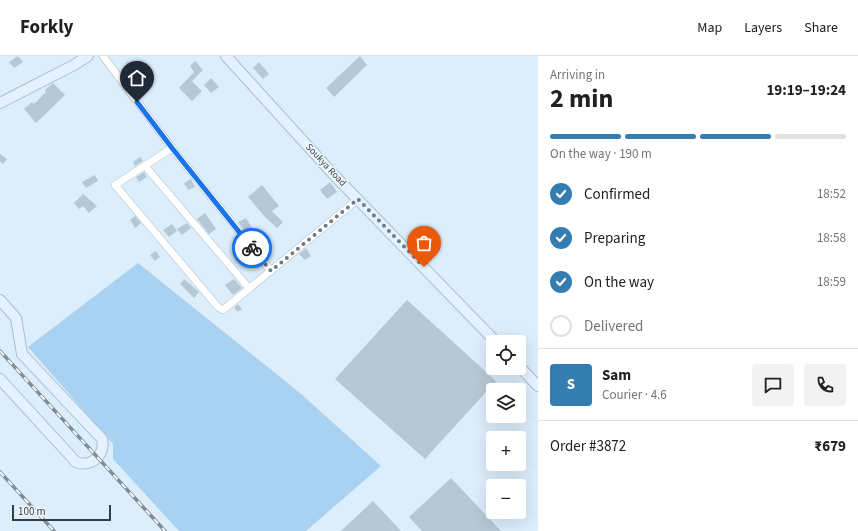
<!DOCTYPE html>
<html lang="en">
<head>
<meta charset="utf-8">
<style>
  body { margin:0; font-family:"Source Sans 3",sans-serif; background:#f2f2f2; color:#202124; height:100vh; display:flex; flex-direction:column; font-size:15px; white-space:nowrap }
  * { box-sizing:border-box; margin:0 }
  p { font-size:13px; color:#757577 }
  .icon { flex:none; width:22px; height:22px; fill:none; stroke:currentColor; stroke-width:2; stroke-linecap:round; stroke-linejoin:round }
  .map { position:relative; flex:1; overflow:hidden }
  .panel { display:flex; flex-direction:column; background:#fff; width:320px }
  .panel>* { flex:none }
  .buttons { position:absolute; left:486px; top:279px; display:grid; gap:8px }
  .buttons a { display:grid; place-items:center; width:40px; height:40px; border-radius:4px; background:#fff; box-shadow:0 4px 16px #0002; font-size:20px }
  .scale { position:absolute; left:12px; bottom:10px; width:99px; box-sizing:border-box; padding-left:4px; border:2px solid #353c42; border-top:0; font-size:11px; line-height:14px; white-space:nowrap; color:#353c42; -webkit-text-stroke:3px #f2f8fe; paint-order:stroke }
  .pin { position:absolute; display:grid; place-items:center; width:34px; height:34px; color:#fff; margin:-41px -17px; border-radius:50% 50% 50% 0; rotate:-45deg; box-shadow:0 0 4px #0007 }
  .pin .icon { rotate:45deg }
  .courier { position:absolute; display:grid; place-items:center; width:40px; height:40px; margin:-20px; border:3px solid #1a73e8; border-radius:50%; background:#fff; color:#222; box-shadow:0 1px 5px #0007 }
  .overview em { font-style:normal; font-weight:700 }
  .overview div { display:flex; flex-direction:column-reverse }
  .overview { display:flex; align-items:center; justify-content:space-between; height:68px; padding:0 12px }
  h1 { font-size:26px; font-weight:700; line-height:30px }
  .bar { display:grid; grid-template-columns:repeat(4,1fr); gap:6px 4px; align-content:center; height:48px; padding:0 12px }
  .bar i { height:5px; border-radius:3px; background:#e0e0e0 }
  .bar .on { background:#337db0 }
  .bar p { grid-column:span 4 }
  .line { display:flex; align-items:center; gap:10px; padding:0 12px; border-top:1px solid #e0e0e0 }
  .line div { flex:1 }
  .round { display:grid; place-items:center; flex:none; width:42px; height:42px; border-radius:4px; background:#f2f2f2 }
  ol { padding:0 12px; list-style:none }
  li { display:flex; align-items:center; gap:12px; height:44px }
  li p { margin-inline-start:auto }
  li .icon { padding:4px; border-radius:50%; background:#337db0; color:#fff; stroke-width:4 }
  li:last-child { color:#757577 }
  li i { width:22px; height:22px; border:2px solid #e0e0e0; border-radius:50% }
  header { display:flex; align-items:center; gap:24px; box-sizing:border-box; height:56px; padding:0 20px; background:#fff; border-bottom:1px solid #e0e0e0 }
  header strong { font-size:19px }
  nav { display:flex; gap:22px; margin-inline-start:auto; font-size:14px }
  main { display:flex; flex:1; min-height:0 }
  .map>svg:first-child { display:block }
  .green { fill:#a8d1f2 }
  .building { fill:#b7c8d5 }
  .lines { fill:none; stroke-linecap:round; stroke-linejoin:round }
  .street-casing { stroke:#adbdcb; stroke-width:8 }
  .secondary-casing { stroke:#adbdcb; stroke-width:12 }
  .street { stroke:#fff; stroke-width:7 }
  .secondary { stroke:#e3f2fe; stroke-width:10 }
  .rail-casing { stroke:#818c96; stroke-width:3.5 }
  .rail { stroke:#f2f8fe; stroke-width:2; stroke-dasharray:6; stroke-linecap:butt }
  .done { stroke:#6f7a83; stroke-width:4; stroke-dasharray:0 7.2 }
  .route { stroke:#1a73e8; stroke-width:5 }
  .labels { text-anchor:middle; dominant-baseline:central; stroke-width:3; stroke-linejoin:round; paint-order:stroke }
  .street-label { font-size:10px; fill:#353c42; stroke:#f2f8fe }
</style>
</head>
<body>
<header>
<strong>Forkly</strong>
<nav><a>Map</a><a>Layers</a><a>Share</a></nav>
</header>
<main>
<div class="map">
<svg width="538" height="475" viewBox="0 0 538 475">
  <rect width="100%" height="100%" fill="#dcedfb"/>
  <polygon class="green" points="138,207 300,337 381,410 306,475 179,475 113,403 113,388 28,291"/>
  <g class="building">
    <polygon points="18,0 23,6 14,12 9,6"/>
    <polygon points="360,0 367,9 334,41 326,32"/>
    <polygon points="195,5 203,14 192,25 202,35 192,45 179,32 194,16 190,10"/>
    <polygon points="259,6 269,18 263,23 253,12"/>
    <polygon points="211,22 219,31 211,37 204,29"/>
    <polygon points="53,27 65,39 36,67 24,53 32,46 34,48 46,36 45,34"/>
    <polygon points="0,98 7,103 3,108 0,105"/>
    <polygon points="140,101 143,105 135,110 133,106"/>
    <polygon points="144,116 147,121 139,126 136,121"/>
    <polygon points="95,119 98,125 86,132 82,126"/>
    <polygon points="191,123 195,131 188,134 184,127"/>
    <polygon points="330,126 337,136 327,143 320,134"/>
    <polygon points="262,129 279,150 272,155 283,166 277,172 265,161 248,141"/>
    <polygon points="83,138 97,150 89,157 83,150 79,153 74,147"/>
    <polygon points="205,157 216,173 209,178 197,163"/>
    <polygon points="135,160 141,167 135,172 130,164"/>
    <polygon points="246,162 253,173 247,177 238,166"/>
    <polygon points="187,167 191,172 182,179 177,173"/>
    <polygon points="172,168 177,175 169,181 163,174"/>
    <polygon points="306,192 311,200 305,204 299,198"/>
    <polygon points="156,195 160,201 155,205 150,199"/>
    <polygon points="184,223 199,236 194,242 180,228"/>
    <polygon points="234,223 242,232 233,239 225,229"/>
    <polygon points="407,244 496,325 425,403 335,323"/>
    <polygon points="238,248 242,253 238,256 234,252"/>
    <polygon points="451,422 501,475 422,475 409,461"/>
    <polygon points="373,445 401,475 341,475"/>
  </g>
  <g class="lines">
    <g class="street-casing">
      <g id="street">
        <polyline points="103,0 172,92 115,129 218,251 223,254 358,143"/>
        <polyline points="172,92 271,215"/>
        <polyline points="145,110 249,232"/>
      </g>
    </g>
    <g class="secondary-casing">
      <g id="secondary">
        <polyline points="226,0 333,118 496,286"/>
        <polyline points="0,47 74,9 88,0"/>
        <path d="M0 244 16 262 22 298 102 383C106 399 91 412 76 406L0 323"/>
        <polyline points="519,310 538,330"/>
      </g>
    </g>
    <use href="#street" class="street"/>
    <use href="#secondary" class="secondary"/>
    <g class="rail-casing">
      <g id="rail">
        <polyline points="0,295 165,475"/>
        <polyline points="0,416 54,475"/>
      </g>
    </g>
    <use href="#rail" class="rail"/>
  </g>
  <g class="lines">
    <polyline class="done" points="252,192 271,215 358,143 424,211"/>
    <polyline class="route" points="137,46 172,92 252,192"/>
  </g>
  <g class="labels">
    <g class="street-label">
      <text transform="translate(326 109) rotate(47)">Soukya Road</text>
    </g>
  </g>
</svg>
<div class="buttons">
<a><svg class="icon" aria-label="locate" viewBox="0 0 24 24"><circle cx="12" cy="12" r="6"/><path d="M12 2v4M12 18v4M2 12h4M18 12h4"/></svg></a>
<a><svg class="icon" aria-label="layers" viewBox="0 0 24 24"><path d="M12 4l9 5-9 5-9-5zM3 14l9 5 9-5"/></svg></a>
<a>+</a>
<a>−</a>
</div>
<div class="scale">100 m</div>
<div class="pin" style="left:424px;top:211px;background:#ea580c"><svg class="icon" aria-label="bag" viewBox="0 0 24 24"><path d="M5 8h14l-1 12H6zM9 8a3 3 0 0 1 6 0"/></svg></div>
<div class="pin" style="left:137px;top:46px;background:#1f2937"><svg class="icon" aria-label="home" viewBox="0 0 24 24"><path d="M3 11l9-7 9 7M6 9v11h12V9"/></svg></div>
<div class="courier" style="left:252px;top:192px"><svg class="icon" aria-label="bike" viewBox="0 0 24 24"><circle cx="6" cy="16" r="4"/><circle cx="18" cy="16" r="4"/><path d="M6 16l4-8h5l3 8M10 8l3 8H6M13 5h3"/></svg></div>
</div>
<section class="panel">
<div class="overview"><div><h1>2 min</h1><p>Arriving in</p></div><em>19:19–19:24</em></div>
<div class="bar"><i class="on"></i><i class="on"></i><i class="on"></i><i></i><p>On the way · 190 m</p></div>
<ol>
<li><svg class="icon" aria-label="check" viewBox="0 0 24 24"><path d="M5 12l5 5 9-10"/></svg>Confirmed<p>18:52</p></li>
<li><svg class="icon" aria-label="check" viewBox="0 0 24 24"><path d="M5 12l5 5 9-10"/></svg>Preparing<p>18:58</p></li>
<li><svg class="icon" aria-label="check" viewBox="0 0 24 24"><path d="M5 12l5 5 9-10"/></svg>On the way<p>18:59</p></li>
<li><i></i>Delivered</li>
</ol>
<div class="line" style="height:72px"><b class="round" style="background:#337db0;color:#fff">S</b><div><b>Sam</b><p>Courier · 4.6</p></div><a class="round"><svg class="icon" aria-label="chat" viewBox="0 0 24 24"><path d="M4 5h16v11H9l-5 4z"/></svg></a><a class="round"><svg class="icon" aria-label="phone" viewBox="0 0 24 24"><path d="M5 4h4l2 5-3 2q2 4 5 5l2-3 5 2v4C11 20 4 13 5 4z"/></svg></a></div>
<div class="line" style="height:52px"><div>Order #3872</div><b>₹679</b></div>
</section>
</main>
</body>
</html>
